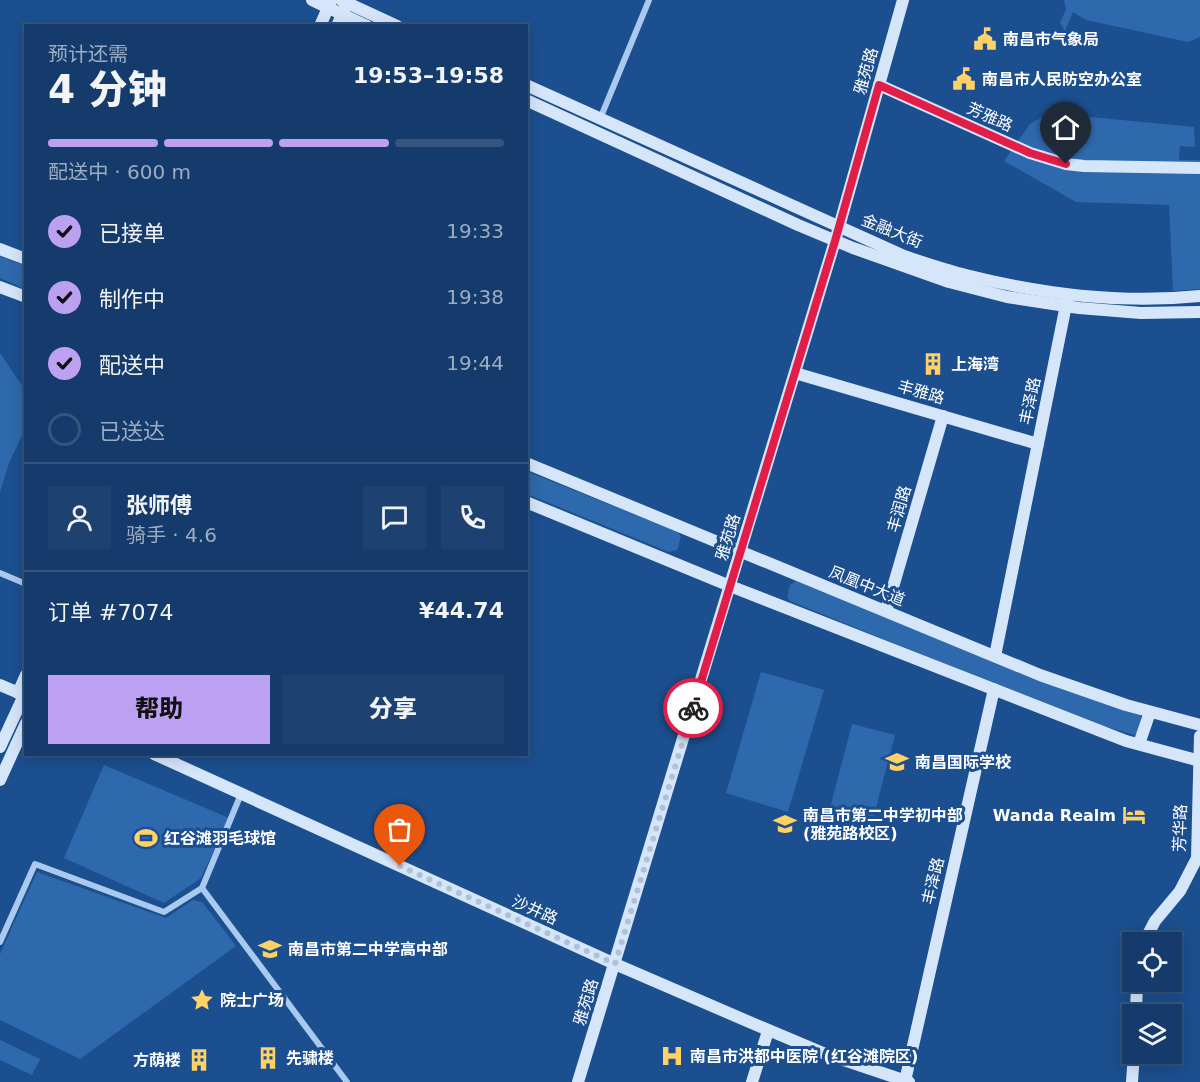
<!DOCTYPE html>
<html lang="zh">
<head>
<meta charset="utf-8">
<style>
  body { margin:0; font-family:"DejaVu Sans","Noto Sans SC",sans-serif; background:#1d4271; color:#f1f3f6; height:100vh; display:flex; flex-direction:column; font-size:22px; white-space:nowrap }
  * { box-sizing:border-box; margin:0 }
  p { font-size:20px; color:#9dadc1 }
  .icon { flex:none; width:33px; height:33px; fill:none; stroke:currentColor; stroke-width:2; stroke-linecap:round; stroke-linejoin:round }
  .map { position:relative; flex:1; overflow:hidden }
  .drawer { position:absolute; left:24px; top:24px; width:504px; height:732px; display:flex; flex-direction:column; background:#143b6b; border-radius:0px; box-shadow:0 3px 15px #0003,0 0 0 2px #33557e }
  .drawer>* { flex:none }
  .buttons { position:absolute; left:1122px; top:932px; display:grid; gap:12px }
  .buttons a { display:grid; place-items:center; width:60px; height:60px; border-radius:0px; background:#143b6b; box-shadow:0 3px 15px #0003,0 0 0 2px #33557e; font-size:30px }
  .pin { position:absolute; display:grid; place-items:center; width:51px; height:51px; color:#fff; margin:-62px -26px; border-radius:50% 50% 50% 0; rotate:-45deg; box-shadow:0 0 6px #0007 }
  .pin .icon { rotate:45deg }
  .courier { position:absolute; display:grid; place-items:center; width:60px; height:60px; margin:-30px; border:4px solid #e11d48; border-radius:50%; background:#fff; color:#222; box-shadow:0 2px 8px #0007 }
  .headline em { font-style:normal; font-weight:800 }
  .headline div { display:flex; flex-direction:column-reverse }
  .headline { display:flex; align-items:center; justify-content:space-between; height:102px; padding:0 24px }
  h1 { font-size:39px; font-weight:800; line-height:45px }
  .bar { display:grid; grid-template-columns:repeat(4,1fr); gap:9px 6px; align-content:center; height:72px; padding:0 24px }
  .bar i { height:8px; border-radius:4px; background:#33557e }
  .bar .current { background:#bca0f2 }
  .bar p { grid-column:span 4 }
  .line { display:flex; align-items:center; gap:15px; padding:0 24px; border-top:2px solid #33557e }
  .line div { flex:1 }
  .round { display:grid; place-items:center; flex:none; width:63px; height:63px; border-radius:0px; background:#1d4271 }
  ol { padding:0 24px; list-style:none }
  li { display:flex; align-items:center; gap:18px; height:66px }
  li p { margin-inline-start:auto }
  li .icon { padding:6px; border-radius:50%; background:#bca0f2; color:#111; stroke-width:4 }
  li:last-child { color:#9dadc1 }
  li i { width:33px; height:33px; border:3px solid #33557e; border-radius:50% }
  .primary-button { display:flex; gap:12px; margin-top:auto; padding:12px 24px }
  .primary-button a { flex:1; height:69px; border-radius:0px; background:#bca0f2; color:#111; font-size:24px; font-weight:800; line-height:69px; text-align:center }
  .primary-button a+a { background:#1d4271; color:#f1f3f6 }
  .map>svg:first-child { display:block }
  .green { fill:#2e69ad }
  .lines { fill:none; stroke-linecap:round; stroke-linejoin:round }
  .street { stroke:#a9c9ee; stroke-width:6 }
  .secondary { stroke:#d6e6fa; stroke-width:12 }
  .done { stroke:#afc1d8; stroke-width:6; stroke-dasharray:0 10.8 }
  .route { stroke:#e11d48; stroke-width:8 }
  .labels { text-anchor:middle; dominant-baseline:central; stroke-width:6; stroke-linejoin:round; paint-order:stroke }
  .poi-label { font-size:16px; font-weight:bold; fill:#fff; stroke:#1b4f8f; text-anchor:start }
  .street-label { font-size:16px; fill:#fff; stroke:#1b4f8f }
</style>
</head>
<body>
<div class="map">
<svg width="1200" height="1082" viewBox="0 0 1200 1082">
  <rect width="100%" height="100%" fill="#1b4f8f"/>
  <g class="green">
    <polygon points="1064,0 1200,0 1200,37 1188,42 1086,20 1073,12 1065,31 1060,23 1066,9"/>
    <polygon points="1049,113 1194,127 1195,147 1180,146 1179,160 1200,160 1200,289 1173,291 1169,205 1076,202 1004,161 1030,124"/>
    <polygon points="0,256 25,266 25,289 0,278"/>
    <polygon points="0,353 25,390 26,427 9,463 0,492"/>
    <polygon points="526,471 678,532 681,537 677,550 669,552 527,494"/>
    <polygon points="796,581 1066,689 1138,713 1142,718 1138,733 1135,735 1085,721 790,601 787,597 790,585"/>
    <polygon points="761,672 824,690 788,812 726,793"/>
    <polygon points="852,724 895,735 873,819 830,808"/>
    <polygon points="104,765 229,818 201,878 164,903 64,858"/>
    <polygon points="37,872 166,918 193,900 202,902 236,946 80,1059 0,1020 0,954"/>
    <polygon points="0,1040 40,1059 32,1075 0,1060"/>
  </g>
  <g class="lines">
    <g class="street">
      <polyline points="600,119 649,0"/>
      <polyline points="0,573 26,584"/>
      <polyline points="202,888 241,794"/>
      <polyline points="0,942 35,864 164,912 202,888 347,1082"/>
    </g>
    <g class="secondary">
      <polyline points="312,0 367,26"/>
      <polyline points="341,0 397,26"/>
      <polyline points="320,26 331,1"/>
      <polyline points="337,26 345,7"/>
      <path d="M526 85 904 256C925 263 945 270 966 275 1041 294 1123 304 1200 296"/>
      <polyline points="879,85 1030,153 1066,164 1084,166 1200,168"/>
      <polyline points="526,100 798,225 853,248 949,282 1007,297 1079,308 1141,313 1200,312"/>
      <polyline points="0,249 26,259"/>
      <polyline points="0,287 26,297"/>
      <polyline points="795,373 1038,444"/>
      <polyline points="526,463 1040,675 1126,705 1200,725"/>
      <polyline points="526,502 730,586 1126,741 1200,761"/>
      <polyline points="886,611 943,416"/>
      <polyline points="995,656 1067,300"/>
      <polyline points="0,685 26,696"/>
      <polyline points="18,693 26,675"/>
      <polyline points="1139,744 1150,712"/>
      <polyline points="0,747 26,691"/>
      <polyline points="154,754 615,964 754,1024 823,1053 909,1082"/>
      <polyline points="0,780 26,723"/>
      <polyline points="1144,942 1155,921 1180,891 1197,858 1200,736"/>
      <polyline points="1136,1014 1137,981"/>
      <polyline points="905,1081 994,689"/>
      <polyline points="578,1082 835,241 903,0"/>
      <polyline points="752,1082 768,1031"/>
      <polyline points="1132,1082 1134,1053"/>
    </g>
  </g>
  <g class="lines">
    <polyline class="done" points="400,866 615,964 693,708"/>
    <polyline class="route" points="693,708 835,241 879,85 1030,153 1066,164"/>
  </g>
  <defs>
    <g id="civic-bare" transform="scale(1.8)"><path d="M-.6-6.5H3V-4.5H.6V-3L4-1V1h2V6H-6V1h2V-1L-.6-3ZM-1.2 2.5V6h2.4V2.5Z" fill="#ffd166" stroke="#1b4f8f" stroke-width="2.5" paint-order="stroke"/></g>
    <g id="building-bare" transform="scale(1.8)"><path d="M-4-6H4V6H1V3H-1V6H-4ZM-2.5-4.3h1.7v1.8h-1.7ZM.8-4.3h1.7v1.8H.8ZM-2.5-1h1.7V.8h-1.7ZM.8-1h1.7V.8H.8Z" fill="#ffd166" stroke="#1b4f8f" stroke-width="2.5" paint-order="stroke"/></g>
    <g id="school-bare" transform="scale(1.8)"><path d="M0-5L7-2L0 1L-7-2ZM-4 1L0 2.5L4 1V4Q0 6-4 4Z" fill="#ffd166" stroke="#1b4f8f" stroke-width="2.5" paint-order="stroke"/></g>
    <g id="hotel-bare" transform="scale(1.8)"><path d="M-6-4.5h1.5V1H6V5H4.5V3h-9V5H-6ZM-4 0a1.8 1.8 0 1 1 3.6 0ZM.5 0V-2.5h3Q6-2.5 6 0Z" fill="#ffd166" stroke="#1b4f8f" stroke-width="2.5" paint-order="stroke"/></g>
    <g id="stadium-bare" transform="scale(1.8)"><path d="M0-5a6.5 5 0 1 0 0 10a6.5 5 0 1 0 0-10ZM-3.5-1.8h7v3.6h-7Z" fill="#ffd166" stroke="#1b4f8f" stroke-width="2.5" paint-order="stroke"/></g>
    <g id="sight-bare" transform="scale(1.8)"><path d="M0-6L1.8-2.2L6-1.7L2.9 1.2L3.7 5.4L0 3.3L-3.7 5.4L-2.9 1.2L-6-1.7L-1.8-2.2Z" fill="#ffd166" stroke="#1b4f8f" stroke-width="2.5" paint-order="stroke"/></g>
    <g id="hospital-bare" transform="scale(1.8)"><path d="M-5-5h3v3.5h4V-5h3V5h-3V1.5h-4V5h-3Z" fill="#ffd166" stroke="#1b4f8f" stroke-width="2.5" paint-order="stroke"/></g>
  </defs>
  <g fill-rule="evenodd">
    <use href="#civic-bare" x="985" y="39"/>
    <use href="#civic-bare" x="964" y="79"/>
    <use href="#building-bare" x="933" y="364"/>
    <use href="#school-bare" x="897" y="762"/>
    <use href="#hotel-bare" x="1134" y="815"/>
    <use href="#school-bare" x="785" y="824"/>
    <use href="#stadium-bare" x="146" y="838"/>
    <use href="#school-bare" x="270" y="949"/>
    <use href="#sight-bare" x="202" y="1000"/>
    <use href="#hospital-bare" x="672" y="1056"/>
    <use href="#building-bare" x="268" y="1058"/>
    <use href="#building-bare" x="199" y="1060"/>
  </g>
  <g class="labels">
    <g class="poi-label">
      <text x="1003" y="39">南昌市气象局</text>
      <text x="982" y="79">南昌市人民防空办公室</text>
      <text x="951" y="364">上海湾</text>
      <text x="915" y="762">南昌国际学校</text>
      <text x="803" y="815">南昌市第二中学初中部<tspan x="803" dy="18">(雅苑路校区)</tspan></text>
      <text x="1116" y="815" text-anchor="end">Wanda Realm</text>
      <text x="164" y="838">红谷滩羽毛球馆</text>
      <text x="288" y="949">南昌市第二中学高中部</text>
      <text x="220" y="1000">院士广场</text>
      <text x="690" y="1056">南昌市洪都中医院 (红谷滩院区)</text>
      <text x="286" y="1058">先骕楼</text>
      <text x="181" y="1060" text-anchor="end">方荫楼</text>
    </g>
    <g class="street-label">
      <text transform="translate(866 71) rotate(-74)">雅苑路</text>
      <text transform="translate(990 117) rotate(24)">芳雅路</text>
      <text transform="translate(892 231) rotate(22)">金融大街</text>
      <text transform="translate(921 392) rotate(16)">丰雅路</text>
      <text transform="translate(1030 401) rotate(-78)">丰泽路</text>
      <text transform="translate(899 509) rotate(-74)">丰润路</text>
      <text transform="translate(728 537) rotate(-73)">雅苑路</text>
      <text transform="translate(867 586) rotate(22)">凤凰中大道</text>
      <text transform="translate(1180 828) rotate(-88)">芳华路</text>
      <text transform="translate(933 881) rotate(-77)">丰泽路</text>
      <text transform="translate(535 910) rotate(24)">沙井路</text>
      <text transform="translate(586 1002) rotate(-73)">雅苑路</text>
    </g>
  </g>
</svg>
<div class="buttons">
<a><svg class="icon" aria-label="locate" viewBox="0 0 24 24"><circle cx="12" cy="12" r="6"/><path d="M12 2v4M12 18v4M2 12h4M18 12h4"/></svg></a>
<a><svg class="icon" aria-label="layers" viewBox="0 0 24 24"><path d="M12 4l9 5-9 5-9-5zM3 14l9 5 9-5"/></svg></a>
</div>
<div class="pin" style="left:400px;top:866px;background:#ea580c"><svg class="icon" aria-label="bag" viewBox="0 0 24 24"><path d="M5 8h14l-1 12H6zM9 8a3 3 0 0 1 6 0"/></svg></div>
<div class="pin" style="left:1066px;top:164px;background:#1f2937"><svg class="icon" aria-label="home" viewBox="0 0 24 24"><path d="M3 11l9-7 9 7M6 9v11h12V9"/></svg></div>
<div class="courier" style="left:693px;top:708px"><svg class="icon" aria-label="bike" viewBox="0 0 24 24"><circle cx="6" cy="16" r="4"/><circle cx="18" cy="16" r="4"/><path d="M6 16l4-8h5l3 8M10 8l3 8H6M13 5h3"/></svg></div>
<section class="drawer">
<div class="headline"><div><h1>4 分钟</h1><p>预计还需</p></div><em>19:53–19:58</em></div>
<div class="bar"><i class="current"></i><i class="current"></i><i class="current"></i><i></i><p>配送中 · 600 m</p></div>
<ol>
<li><svg class="icon" aria-label="check" viewBox="0 0 24 24"><path d="M5 12l5 5 9-10"/></svg>已接单<p>19:33</p></li>
<li><svg class="icon" aria-label="check" viewBox="0 0 24 24"><path d="M5 12l5 5 9-10"/></svg>制作中<p>19:38</p></li>
<li><svg class="icon" aria-label="check" viewBox="0 0 24 24"><path d="M5 12l5 5 9-10"/></svg>配送中<p>19:44</p></li>
<li><i></i>已送达</li>
</ol>
<div class="line" style="height:108px"><a class="round"><svg class="icon" aria-label="person" viewBox="0 0 24 24"><circle cx="12" cy="8" r="4"/><path d="M4 21q1-7 8-7t8 7"/></svg></a><div><b>张师傅</b><p>骑手 · 4.6</p></div><a class="round"><svg class="icon" aria-label="chat" viewBox="0 0 24 24"><path d="M4 5h16v11H9l-5 4z"/></svg></a><a class="round"><svg class="icon" aria-label="phone" viewBox="0 0 24 24"><path d="M5 4h4l2 5-3 2q2 4 5 5l2-3 5 2v4C11 20 4 13 5 4z"/></svg></a></div>
<div class="line" style="height:78px"><div>订单 #7074</div><b>¥44.74</b></div>
<div class="primary-button"><a>帮助</a><a>分享</a></div>
</section>
</div>
</body>
</html>
